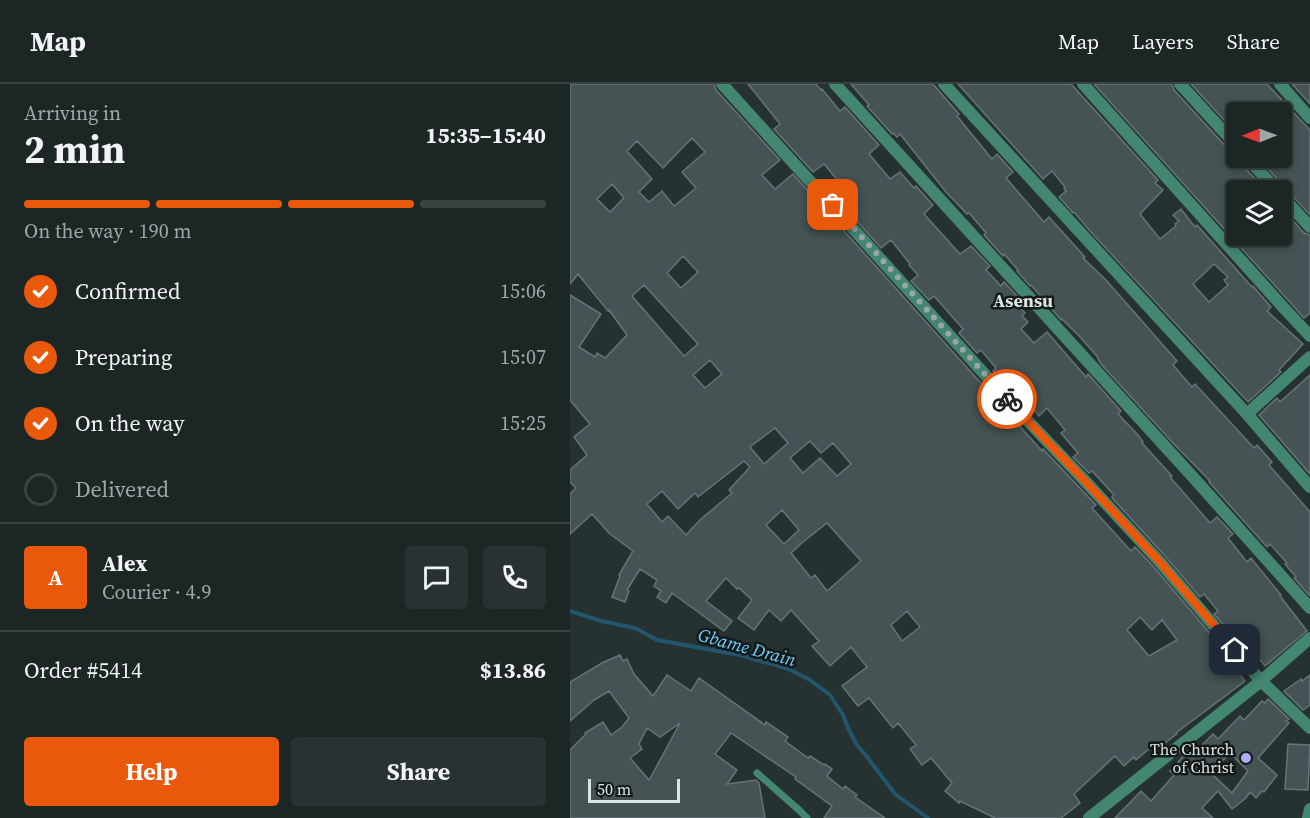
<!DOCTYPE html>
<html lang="en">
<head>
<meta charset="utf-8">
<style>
  body { margin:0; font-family:"Source Serif 4",serif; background:#293232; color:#f1f3f6; height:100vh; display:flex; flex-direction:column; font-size:22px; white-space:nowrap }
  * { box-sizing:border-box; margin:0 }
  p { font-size:20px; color:#a0a5a7 }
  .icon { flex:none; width:33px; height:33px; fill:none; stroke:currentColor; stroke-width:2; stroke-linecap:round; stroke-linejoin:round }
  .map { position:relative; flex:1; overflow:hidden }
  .drawer { display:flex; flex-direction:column; background:#1c2625; width:570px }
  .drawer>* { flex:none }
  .needle { width:39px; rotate:269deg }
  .controls { position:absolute; left:656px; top:18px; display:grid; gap:12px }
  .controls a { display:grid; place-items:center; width:66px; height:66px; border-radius:6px; background:#1c2625; box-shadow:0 3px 9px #0003,0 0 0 2px #3a4342; font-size:30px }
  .scale { position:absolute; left:18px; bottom:15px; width:92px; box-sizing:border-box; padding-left:6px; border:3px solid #dbe3e3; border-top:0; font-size:16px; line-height:21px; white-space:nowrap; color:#dbe3e3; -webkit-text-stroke:4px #131918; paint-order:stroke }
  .pin { position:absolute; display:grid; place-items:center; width:51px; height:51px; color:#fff; margin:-26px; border-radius:12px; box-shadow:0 3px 9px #0006 }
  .courier { position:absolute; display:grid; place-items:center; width:60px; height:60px; margin:-30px; border:4px solid #ea580c; border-radius:50%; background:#fff; color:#222; box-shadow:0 2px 8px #0007 }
  .summary em { font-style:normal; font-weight:700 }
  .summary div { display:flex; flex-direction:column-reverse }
  .summary { display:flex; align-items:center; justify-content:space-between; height:102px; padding:0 24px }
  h1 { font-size:39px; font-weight:700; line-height:45px }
  .bar { display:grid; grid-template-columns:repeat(4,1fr); gap:9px 6px; align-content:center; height:72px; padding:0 24px }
  .bar i { height:8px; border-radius:4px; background:#3a4342 }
  .bar .selected { background:#ea580c }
  .bar p { grid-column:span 4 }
  .line { display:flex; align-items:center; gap:15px; padding:0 24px; border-top:2px solid #3a4342 }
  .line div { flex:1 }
  .round { display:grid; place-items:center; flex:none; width:63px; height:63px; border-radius:6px; background:#293232 }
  ol { padding:0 24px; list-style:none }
  li { display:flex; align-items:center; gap:18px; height:66px }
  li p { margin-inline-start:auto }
  li .icon { padding:6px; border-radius:50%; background:#ea580c; color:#fff; stroke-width:4 }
  li:last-child { color:#a0a5a7 }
  li i { width:33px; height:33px; border:3px solid #3a4342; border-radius:50% }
  .action { display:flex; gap:12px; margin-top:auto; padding:12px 24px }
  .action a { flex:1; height:69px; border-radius:6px; background:#ea580c; color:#fff; font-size:24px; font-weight:700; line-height:69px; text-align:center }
  .action a+a { background:#293232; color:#f1f3f6 }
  header { display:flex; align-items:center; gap:36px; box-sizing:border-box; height:84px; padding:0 30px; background:#1c2625; border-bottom:2px solid #3a4342 }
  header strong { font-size:28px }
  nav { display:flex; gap:33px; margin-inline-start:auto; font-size:21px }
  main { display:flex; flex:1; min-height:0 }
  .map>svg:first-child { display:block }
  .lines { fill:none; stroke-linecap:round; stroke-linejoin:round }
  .stream { stroke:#22566c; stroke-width:4 }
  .building { fill:#455355; stroke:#667477; stroke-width:1.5; fill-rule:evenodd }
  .lane { stroke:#438671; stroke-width:7 }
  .street { stroke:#438671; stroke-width:12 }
  .done { stroke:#9ca5a5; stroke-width:6; stroke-dasharray:0 10.8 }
  .route { stroke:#ea580c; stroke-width:8 }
  .poi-dot { fill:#b2adf9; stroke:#131918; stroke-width:2 }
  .labels { text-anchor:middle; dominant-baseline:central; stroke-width:5; stroke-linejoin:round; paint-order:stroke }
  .poi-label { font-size:16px; fill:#dbe3e3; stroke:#131918; text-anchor:end }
  .neighbourhood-label { font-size:18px; font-weight:bold; fill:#dbe3e3; stroke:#131918 }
  .water-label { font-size:18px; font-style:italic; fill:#6ed1fd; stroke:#131918 }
</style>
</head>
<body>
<header>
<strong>Map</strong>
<nav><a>Map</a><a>Layers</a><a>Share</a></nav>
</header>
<main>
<section class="drawer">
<div class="summary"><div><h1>2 min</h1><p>Arriving in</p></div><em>15:35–15:40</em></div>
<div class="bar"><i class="selected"></i><i class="selected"></i><i class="selected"></i><i></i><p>On the way · 190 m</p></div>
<ol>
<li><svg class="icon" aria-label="check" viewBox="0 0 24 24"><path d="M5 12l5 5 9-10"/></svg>Confirmed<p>15:06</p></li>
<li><svg class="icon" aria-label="check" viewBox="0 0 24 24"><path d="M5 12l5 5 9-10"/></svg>Preparing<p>15:07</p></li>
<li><svg class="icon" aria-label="check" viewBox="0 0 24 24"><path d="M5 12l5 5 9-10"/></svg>On the way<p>15:25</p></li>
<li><i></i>Delivered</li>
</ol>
<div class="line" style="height:108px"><b class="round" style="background:#ea580c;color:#fff">A</b><div><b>Alex</b><p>Courier · 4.9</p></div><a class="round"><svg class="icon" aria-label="chat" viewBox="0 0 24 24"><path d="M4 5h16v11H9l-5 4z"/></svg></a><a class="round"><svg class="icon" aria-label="phone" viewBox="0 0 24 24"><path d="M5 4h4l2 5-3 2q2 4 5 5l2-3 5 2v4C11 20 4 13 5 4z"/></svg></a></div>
<div class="line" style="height:78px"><div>Order #5414</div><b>$13.86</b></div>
<div class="action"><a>Help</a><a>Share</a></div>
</section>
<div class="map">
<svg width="740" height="734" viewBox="0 0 740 734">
  <rect width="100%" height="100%" fill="#263231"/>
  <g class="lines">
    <polyline class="stream" points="0,527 31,537 65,544 87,556 170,571 219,585 240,596 260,611 273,631 278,644 287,661 298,674 325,710 358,734"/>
  </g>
  <g class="building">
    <path d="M0 0H144L146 6 210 76 192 91 205 105 223 90 472 367 473 365 526 421 522 424 561 467 565 463 583 482 655 567 653 568 675 597 606 649 607 650 589 663 586 659 566 676 564 673 554 682 545 672 504 710 510 719 491 734H425L390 717 389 719 375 707 382 699 361 674 352 681 340 665 346 661 328 639 323 644 299 614 288 622 272 602 297 583 281 563 260 582 242 562 249 557 221 526 211 537 199 526 184 546 168 534 182 516 169 504 167 505 156 494 136 517 162 537 154 547 102 509 96 519 87 513 91 507 84 502 87 496 70 485 57 506 59 507 55 518 42 513 50 492 49 491 63 467 40 450 22 430 0 450V410L6 404 0 398V386L17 371 4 353 20 340 0 316V211L31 230 9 263 25 273 27 269 35 274 57 251 39 226 38 227 8 190 0 200ZM122 54 135 68 112 88 126 104 104 122 92 107 79 118 69 108 82 95 57 67 67 57 93 84ZM42 100 54 114 40 128 27 115ZM113 172 128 188 111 204 97 189ZM74 201 128 260 114 272 62 212ZM140 276 152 290 135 304 123 291ZM205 344 218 359 194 380 180 363ZM240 357 251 369 263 359 281 380 267 392 250 374 233 389 220 374ZM174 377 180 383 159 406 162 409 131 435 116 451 98 432 92 438 77 420 92 407 108 425 125 409 128 413ZM212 426 229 446 214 460 196 441ZM257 439 291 477 257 507 245 491 241 494 221 469 233 458ZM337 527 350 543 332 557 321 541ZM570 533 582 546 592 536 607 556 579 572 557 546Z"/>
    <polygon points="178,0 246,0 251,6 252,5 270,27 275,23 309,61 299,70 320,95 330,88 344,104 346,102 363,121 354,130 390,170 401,162 420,182 416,186 431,202 434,198 448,213 444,217 455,229 452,232 458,238 451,245 464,259 477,248 516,293 518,290 551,327 548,330 568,351 573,358 572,359 602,392 600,393 640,439 647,433 663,450 658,454 677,478 681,474 711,511 710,512 737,547 695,582 687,572 685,573 671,554 667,556 644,530 648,527 634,510 630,513 595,472 542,414 542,413 544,411 522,387 519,389 503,373 508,369 491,349 495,346 477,324 469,332 434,292 430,295 423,287 426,284 411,266 407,269 389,249 393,245 364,212 359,216 341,197 348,191 339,181 340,180 321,156 311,164 282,132 288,129 285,125 287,123 267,99 269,98 254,80 243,88 204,45 210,40"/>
    <polygon points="281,0 363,0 389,30 387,32 422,75 427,70 443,88 436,94 474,138 479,133 487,142 515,173 513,174 536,196 607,277 603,281 622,303 625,300 684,364 687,361 702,378 699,381 740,428 740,512 724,494 726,493 715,480 717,479 700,460 697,463 639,398 640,397 602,358 531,280 526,271 509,252 492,235 491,236 461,201 460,202 447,187 448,186 434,170 433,172 414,151 416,149 399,129 397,130 376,108 330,50 327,53 323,49 322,50 297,22 299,21"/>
    <path d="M388 0H501L588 96 585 99 593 106 570 130 590 155 606 142 605 140 609 137 603 131 611 125 625 143 627 141 682 203 683 202 701 223 697 227 733 260 709 286 711 288 678 318 520 147 504 128 503 129 489 113 496 107 494 104 495 103 482 87 473 95ZM644 180 658 193 654 196 658 201 639 218 623 200Z"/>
    <polygon points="524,0 602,0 604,6 660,67 666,69 666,74 669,74 671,80 696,106 666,106 666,152 711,152 711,123 734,149 740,151 740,229 734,234"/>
    <polygon points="621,0 697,0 740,46 740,131 688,74 711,74 711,28 666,28 666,49"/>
    <polygon points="722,0 740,0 740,20"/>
    <polygon points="740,291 740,390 689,331 707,314 710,318"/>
    <path d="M50 571 53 577 57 575 64 590 83 612 97 591 121 607 129 594 195 641 196 638 218 653 215 657 238 674 240 672 254 681 255 680 262 685 257 692 273 705 275 702 287 711 285 713 315 734H254L262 722 225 695 226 693 161 649 145 670 167 686 157 700 186 696 189 699 195 734H0V666L16 650 15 649 33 638 41 651 52 643 59 634 39 607 24 616 0 637V598L32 579ZM110 639 82 691 79 696 60 674 72 665 69 660 77 644 90 653Z"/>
    <polygon points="740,591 740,621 733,626 714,607 731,595 732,597"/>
    <path d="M698 615 719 635 716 637 719 639 688 674 707 691 694 708 692 707 686 714 680 708 676 714 662 725 648 707 632 724 643 734H545L571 707 581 717 604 691 600 687 618 667 622 671 643 650 648 655 670 632 674 636 692 617 695 619ZM660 669 678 687 662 709 641 689Z"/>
    <polygon points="718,660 740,661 738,706 715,705"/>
  </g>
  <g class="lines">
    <polyline class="lane" points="187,689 229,726 237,734"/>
    <g class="street">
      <polyline points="152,0 438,316 515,397 589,477 691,597 740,644"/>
      <polyline points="265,0 622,392 740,524"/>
      <polyline points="374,0 677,330 740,403"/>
      <polyline points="513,0 712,222 740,252"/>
      <polyline points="610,0 666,61"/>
      <polyline points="710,0 740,34"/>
      <polyline points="677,74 707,106"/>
      <polyline points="711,111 740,143"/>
      <polyline points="677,330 740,273"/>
      <polyline points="519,734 691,597 740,554"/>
      <polyline points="738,734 740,725"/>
    </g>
  </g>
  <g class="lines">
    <polyline class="done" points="263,121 437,315"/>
    <polyline class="route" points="437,315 515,397 589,477 665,566"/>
  </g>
  <circle class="poi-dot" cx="676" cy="674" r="6"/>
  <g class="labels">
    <g class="poi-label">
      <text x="664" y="665">The Church<tspan x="664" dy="18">of Christ</tspan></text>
    </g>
    <g class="neighbourhood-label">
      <text x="453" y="216">Asensu</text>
    </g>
    <g class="water-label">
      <text transform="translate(177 563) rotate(15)">Gbame Drain</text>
    </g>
  </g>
</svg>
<div class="controls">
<a><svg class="needle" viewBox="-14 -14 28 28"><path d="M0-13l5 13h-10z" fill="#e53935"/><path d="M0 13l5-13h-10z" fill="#a0a5a7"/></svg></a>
<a><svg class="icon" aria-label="layers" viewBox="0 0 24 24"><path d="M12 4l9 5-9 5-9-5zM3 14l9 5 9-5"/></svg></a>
</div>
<div class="scale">50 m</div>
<div class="pin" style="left:263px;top:121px;background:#ea580c"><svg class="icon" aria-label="bag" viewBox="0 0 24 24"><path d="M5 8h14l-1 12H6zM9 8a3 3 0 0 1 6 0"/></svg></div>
<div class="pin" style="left:665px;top:566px;background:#1f2937"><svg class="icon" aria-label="home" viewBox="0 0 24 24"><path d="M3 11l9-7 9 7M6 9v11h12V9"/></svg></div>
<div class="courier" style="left:437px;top:315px"><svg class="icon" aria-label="bike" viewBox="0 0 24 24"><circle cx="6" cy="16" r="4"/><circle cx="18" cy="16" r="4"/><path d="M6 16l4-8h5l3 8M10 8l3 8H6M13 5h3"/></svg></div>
</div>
</main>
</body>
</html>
